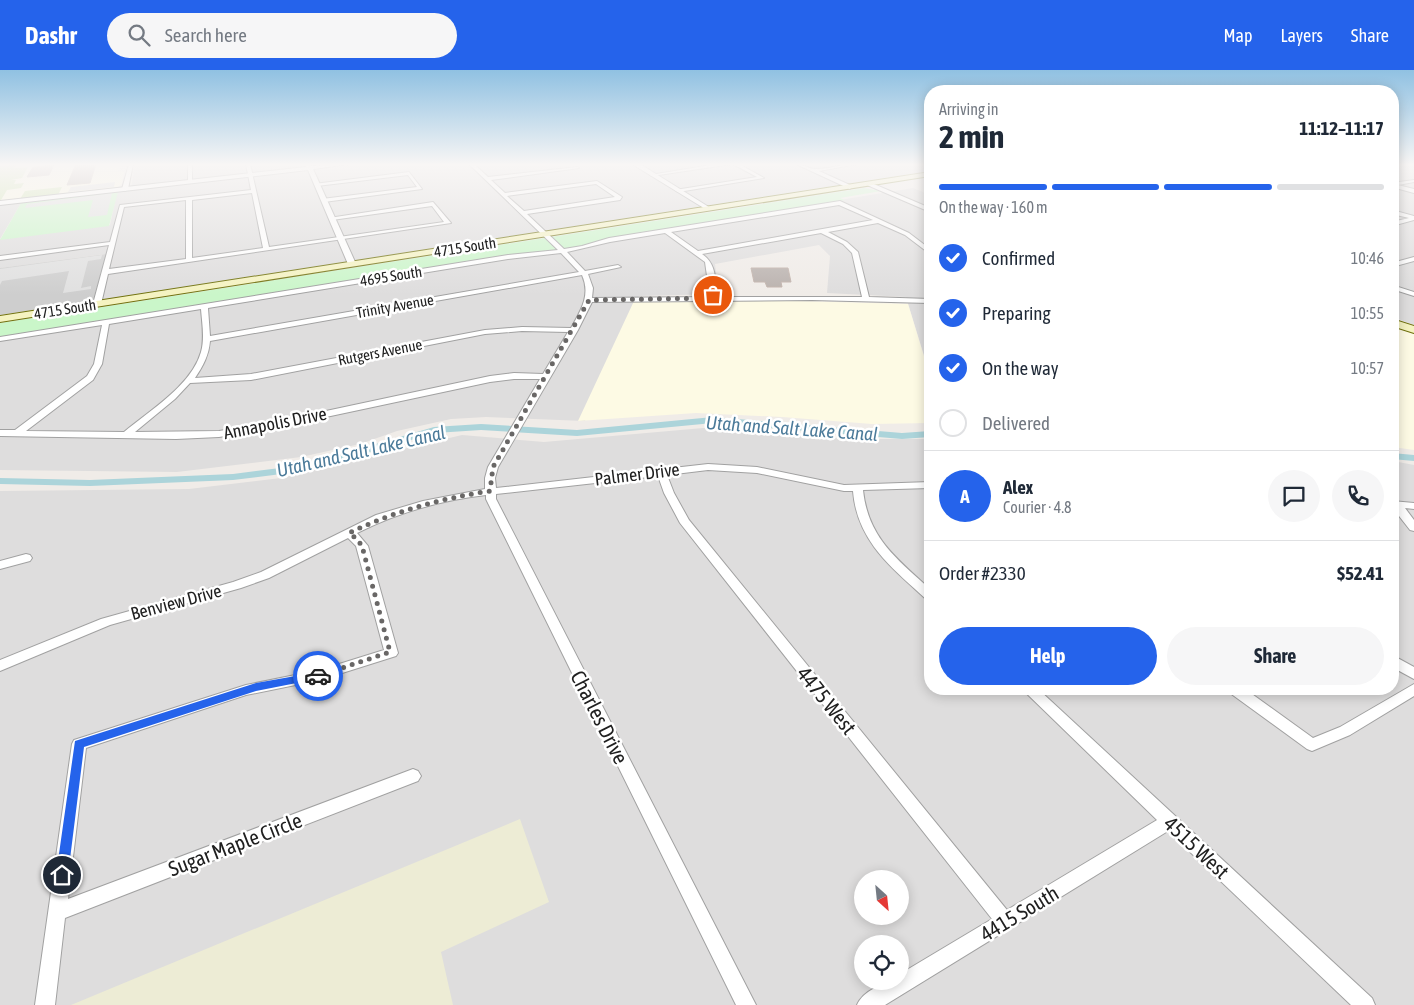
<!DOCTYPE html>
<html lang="en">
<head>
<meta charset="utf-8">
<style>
  body { margin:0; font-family:"Asap Condensed",sans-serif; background:#f6f6f7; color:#1f2937; height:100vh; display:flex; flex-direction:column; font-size:19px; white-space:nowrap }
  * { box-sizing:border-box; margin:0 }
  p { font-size:16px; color:#747a83 }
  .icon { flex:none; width:28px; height:28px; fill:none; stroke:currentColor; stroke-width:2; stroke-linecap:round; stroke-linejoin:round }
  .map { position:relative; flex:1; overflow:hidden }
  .panel { position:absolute; left:924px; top:15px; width:475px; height:610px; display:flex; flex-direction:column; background:#fff; border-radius:20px; box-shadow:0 2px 12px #0003 }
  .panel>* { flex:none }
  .needle { width:32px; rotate:153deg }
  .fabs { position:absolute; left:854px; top:800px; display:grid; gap:10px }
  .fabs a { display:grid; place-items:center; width:55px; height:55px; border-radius:50%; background:#fff; box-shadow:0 2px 12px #0003; font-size:25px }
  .pin { position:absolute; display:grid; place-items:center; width:42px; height:42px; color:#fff; margin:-21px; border:2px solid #fff; border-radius:50%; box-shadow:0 1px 5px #0007 }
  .courier { position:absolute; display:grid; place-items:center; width:50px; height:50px; margin:-25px; border:4px solid #2563eb; border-radius:50%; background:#fff; color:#222; box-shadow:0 1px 6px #0007 }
  .overview em { font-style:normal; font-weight:700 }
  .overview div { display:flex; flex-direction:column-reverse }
  .overview { display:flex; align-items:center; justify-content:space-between; height:85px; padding:0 15px }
  h1 { font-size:32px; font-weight:700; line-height:38px }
  .bar { display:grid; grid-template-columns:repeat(4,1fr); gap:8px 5px; align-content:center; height:60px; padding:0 15px }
  .bar i { height:6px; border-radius:4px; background:#e0e1e3 }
  .bar .selected { background:#2563eb }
  .bar p { grid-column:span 4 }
  .line { display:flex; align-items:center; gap:12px; padding:0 15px; border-top:1px solid #e0e1e3 }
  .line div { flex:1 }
  .round { display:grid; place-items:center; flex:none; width:52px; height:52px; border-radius:26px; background:#f6f6f7 }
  ol { padding:0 15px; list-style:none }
  li { display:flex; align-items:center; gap:15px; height:55px }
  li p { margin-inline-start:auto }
  li .icon { padding:5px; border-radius:50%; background:#2563eb; color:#fff; stroke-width:4 }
  li:last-child { color:#747a83 }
  li i { width:28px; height:28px; border:2px solid #e0e1e3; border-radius:50% }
  .primary-button { display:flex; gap:10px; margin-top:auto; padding:10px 15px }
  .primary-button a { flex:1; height:58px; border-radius:30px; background:#2563eb; color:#fff; font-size:20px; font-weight:700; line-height:58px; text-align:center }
  .primary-button a+a { background:#f6f6f7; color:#1f2937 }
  header { display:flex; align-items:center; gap:30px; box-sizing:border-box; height:70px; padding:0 25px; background:#2563eb; color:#fff }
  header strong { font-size:24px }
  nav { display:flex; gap:28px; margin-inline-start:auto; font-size:18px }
  .search { width:350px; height:45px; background:#f6f6f7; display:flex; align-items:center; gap:12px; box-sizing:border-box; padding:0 18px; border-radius:28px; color:#747a83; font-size:19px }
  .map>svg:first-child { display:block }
  .residential { fill:#dedddd; fill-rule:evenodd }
  .education { fill:#fdfae4 }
  .religious { fill:#cecece }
  .farmland { fill:#edecd5 }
  .grass { fill:#d1e6b2 }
  .park { fill:#caf6c9 }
  .parking { fill:#e0e0e0 }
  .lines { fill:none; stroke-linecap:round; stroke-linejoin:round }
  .canal { fill:#acd4da; fill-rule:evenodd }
  .building { fill:#b9b1ad; stroke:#c1b2ab }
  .minor-casing { stroke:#a1a1a1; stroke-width:2 }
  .tertiary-casing { stroke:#a1a1a1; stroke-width:2 }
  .secondary-casing { stroke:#70710e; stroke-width:2 }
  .minor { fill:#fff; fill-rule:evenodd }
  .tertiary { fill:#fff; fill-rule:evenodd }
  .secondary { fill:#f5f3c1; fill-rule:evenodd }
  .route { fill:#2563eb }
  .done { stroke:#696766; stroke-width:5; stroke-dasharray:0 9 }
  .labels { text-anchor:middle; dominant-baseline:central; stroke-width:5; stroke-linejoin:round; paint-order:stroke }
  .far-street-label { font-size:15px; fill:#202020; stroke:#fff }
  .street-label { font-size:18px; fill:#202020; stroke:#fff }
  .water-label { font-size:19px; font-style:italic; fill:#4c7b9a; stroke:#fff }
  .near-street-label { font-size:21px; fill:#202020; stroke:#fff }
</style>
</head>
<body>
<header>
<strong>Dashr</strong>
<div class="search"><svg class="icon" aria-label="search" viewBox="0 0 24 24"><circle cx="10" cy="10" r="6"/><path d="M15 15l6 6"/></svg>Search here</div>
<nav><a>Map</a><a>Layers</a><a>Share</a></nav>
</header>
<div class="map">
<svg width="1414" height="935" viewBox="0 0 1414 935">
  <rect width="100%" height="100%" fill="#f0ece8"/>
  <g class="residential">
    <polygon points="135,94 304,94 305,98 131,117"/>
    <path d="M355 94H930V101L93 231 105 184 0 198V135ZM117 122 110 155 0 169 21 133Z"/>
    <polygon points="1393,94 1414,94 1414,255 1393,247"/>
    <polygon points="913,118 930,125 930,305 906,227 827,223 830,186 819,175 715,194 719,224 639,226 585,351 486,347 451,349 397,361 360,374 301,387 177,402 0,400 0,267"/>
    <path d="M726 356 844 369H930V619H1392L1393 391 1414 395V935H0V421L189 419 281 408 462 365 544 372ZM862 809H900V846H862ZM862 874H900V911H862Z"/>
  </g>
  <g class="education">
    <polygon points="16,94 119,94 118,101 124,102 122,113 118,118 0,131 0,96"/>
    <polygon points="634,231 797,231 908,234 930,306 930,353 872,354 782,347 696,343 578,351"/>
    <polygon points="1393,256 1414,264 1414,380 1393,377"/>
  </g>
  <polygon class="religious" points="106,184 93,231 0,245 0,198"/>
  <polygon class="farmland" points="520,749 549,832 441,882 453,935 71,935"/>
  <g class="grass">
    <polygon points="19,94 14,98 28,97 22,108 11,110 16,110 14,114 24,113 21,118 7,120 1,130 14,130 0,131 0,96"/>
    <polygon points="62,117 58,125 20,129 25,121"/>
  </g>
  <g class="park">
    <polygon points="864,118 881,121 840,128 845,130 612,168 580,176 545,182 504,185 0,267 0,253"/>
    <polygon points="118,122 109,156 0,170 21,133"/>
  </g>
  <g class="parking">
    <polygon points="115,112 114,117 68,122 71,117"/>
    <polygon points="112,123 107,145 88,147 93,130 25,138 27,134"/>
    <polygon points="102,185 101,189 88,191 81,218 91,216 91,219 63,223 69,201 2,211 0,215 0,199"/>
  </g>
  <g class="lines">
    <g class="canal">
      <polygon points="713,347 902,363 930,361 930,367 902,369 713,353 577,366 481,360 435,363 305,401 233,410 90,416 0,414 0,408 90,410 233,404 304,395 434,357 481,354 577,360"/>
      <polygon points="1392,383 1414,385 1414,391 1392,389"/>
    </g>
  </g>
  <g class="building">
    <polygon points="76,94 96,94 90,113 67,115"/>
    <polygon points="54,95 49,105 27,107 33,97"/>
    <polygon points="751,198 788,198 791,212 781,212 782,217 767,217 765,212 754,212"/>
  </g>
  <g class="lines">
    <g class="minor-casing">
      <g id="minor">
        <polygon points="129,94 133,94 128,119 125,121 122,119"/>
        <polygon points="188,94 192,94 192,112 190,113 188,112"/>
        <path d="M246 94H250L269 177 444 152 432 136 332 150 329 148 433 132 451 153 108 204 101 234 97 236 93 234 109 175 0 190V186L110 172 120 135 251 120ZM252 123 263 178 192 188V130ZM186 130V189L109 199 124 137Z"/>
        <path d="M469 94H474L488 107 577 97 579 98 491 110 505 123 597 111 622 127 620 130 527 144 564 179 582 176 609 168 840 131 909 163 930 179V184L905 165 878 153 828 162 847 172 858 182 869 227 930 229V233L812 230 592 232 578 260 498 397 495 408 496 418 708 394 757 397 844 415 930 412V418L863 420C868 468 897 489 930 519V530L926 529C891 497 857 471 853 421H844L757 403 708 400 667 405 674 423 689 450 1007 840 1157 750 1022 619H1038L1372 928 1375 935H1351L1168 761 885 935H857C863 921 885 911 900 911V904L992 849 680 453 664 423 658 406 496 424V429L756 935H736L486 429V425C441 430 397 443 357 463L368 476 398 583 396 586 320 610 246 625 86 678 68 829 413 699 418 701 421 706 418 711 65 848 55 935H35L72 674 74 670 246 615 320 600 384 580 356 476 348 468 269 508 241 518 110 555 0 601V590L101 549 233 512 261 502 376 445 423 431 485 419V408L488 397 540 309H514L490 312 265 360 219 367 176 369 0 366V360H15L87 306 94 294 102 255 0 271V267L508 185 558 180ZM596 114 615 127 524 141 507 126ZM839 135 873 150 698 181 671 162ZM665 163 705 192 710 227 592 228 593 218 588 204 621 197 618 195 585 201 567 182 610 172ZM821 163 843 174 852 183 862 227H717C715 210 717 194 702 184ZM561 183 579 202 210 266 208 238 508 189ZM582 205C591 225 581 240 571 258L522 257 485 260 251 304 195 308C203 296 209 285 210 271ZM201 239C202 253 205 268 201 282 192 315 149 341 124 362L26 361 93 310 102 294 109 254ZM522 261 568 262 543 304 514 303 490 306 265 354 219 361 135 362 175 329 190 313 251 310 485 264Z"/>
        <polygon points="717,94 732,94 652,106 650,105"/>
        <polygon points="733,94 739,94 764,108 678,122 675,120 757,107"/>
        <path d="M796 94C803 94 809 99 816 99 830 99 843 94 857 94L819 101 852 116 850 119Z"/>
        <polygon points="409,102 422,119 324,132 322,129 417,117 408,105 317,116 314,114"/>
        <polygon points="1414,110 1414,112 1398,115 1414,119 1414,123 1392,117 1392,113"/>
        <polygon points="869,112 930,138 930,142 867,115"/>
        <polygon points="1392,140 1414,146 1414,150 1392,156 1392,152 1409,148 1392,144"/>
        <polygon points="1414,187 1414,191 1392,197 1392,193"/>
        <polygon points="1392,215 1414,222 1414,226 1392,219"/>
        <polygon points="1392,431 1414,433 1414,439 1405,438 1414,450 1414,461 1410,460 1392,437"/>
        <polygon points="26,484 30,485 32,488 30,491 0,499 0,491"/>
        <polygon points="1392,585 1414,597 1414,609 1392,597"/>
        <polygon points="1414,614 1414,626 1350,665 1312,681 1307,679 1230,623 1228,619 1245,619 1313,668 1340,657"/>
      </g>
    </g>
    <g class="tertiary-casing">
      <g id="tertiary">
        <polygon points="305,94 312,96 349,94 313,99 356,194 355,196 348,194 308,100 0,135 0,131 306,97"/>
        <polygon points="632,94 640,94 712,139 707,140"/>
      </g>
    </g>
    <g class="secondary-casing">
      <g id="secondary">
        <polygon points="930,102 930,106 0,252 0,246"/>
        <polygon points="1392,249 1414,256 1414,263 1392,256"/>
      </g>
    </g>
    <use href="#minor" class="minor"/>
    <use href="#tertiary" class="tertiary"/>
    <use href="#secondary" class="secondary"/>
  </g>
  <linearGradient id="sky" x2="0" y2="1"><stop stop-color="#90c1e2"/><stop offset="0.42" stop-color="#f8f6f5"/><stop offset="1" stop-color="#f8f6f5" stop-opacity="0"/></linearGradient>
  <rect width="1414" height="225" fill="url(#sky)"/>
  <polygon class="route" points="318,602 322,603 322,608 256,621 84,677 68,805 66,809 62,811 57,809 56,805 75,671 256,613"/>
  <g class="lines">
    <path class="done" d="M318 606 390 582 362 476 357 469 349 463C395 441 439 429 490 421L493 397 589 230 714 228 713 225"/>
  </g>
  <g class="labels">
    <g class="far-street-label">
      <text transform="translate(465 177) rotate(-9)">4715 South</text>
      <text transform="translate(391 206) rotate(-9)">4695 South</text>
      <text transform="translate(395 236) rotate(-10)">Trinity Avenue</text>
      <text transform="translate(65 239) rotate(-9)">4715 South</text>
      <text transform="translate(380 282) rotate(-11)">Rutgers Avenue</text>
    </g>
    <g class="street-label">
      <text transform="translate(275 353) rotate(-11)">Annapolis Drive</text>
      <text transform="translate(637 404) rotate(-7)">Palmer Drive</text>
      <text transform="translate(176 532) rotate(-15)">Benview Drive</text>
    </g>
    <g class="water-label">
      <text transform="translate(792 358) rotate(4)">Utah and Salt Lake Canal</text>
      <text transform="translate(361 381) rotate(-13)">Utah and Salt Lake Canal</text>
    </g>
    <g class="near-street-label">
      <text transform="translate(827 630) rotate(51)">4475 West</text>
      <text transform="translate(600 647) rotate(63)">Charles Drive</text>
      <text transform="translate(235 774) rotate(-21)">Sugar Maple Circle</text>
      <text transform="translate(1197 777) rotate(43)">4515 West</text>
      <text transform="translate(1019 843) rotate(-31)">4415 South</text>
    </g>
  </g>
</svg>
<div class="fabs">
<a><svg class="needle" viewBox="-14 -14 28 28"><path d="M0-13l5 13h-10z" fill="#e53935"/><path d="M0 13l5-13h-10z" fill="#747a83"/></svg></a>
<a><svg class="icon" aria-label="locate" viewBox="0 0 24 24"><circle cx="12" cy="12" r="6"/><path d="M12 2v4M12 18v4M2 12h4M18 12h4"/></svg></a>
</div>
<div class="pin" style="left:713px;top:225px;background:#ea580c"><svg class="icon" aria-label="bag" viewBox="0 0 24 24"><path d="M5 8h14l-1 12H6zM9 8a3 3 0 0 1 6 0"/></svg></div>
<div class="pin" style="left:62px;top:805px;background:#1f2937"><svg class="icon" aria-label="home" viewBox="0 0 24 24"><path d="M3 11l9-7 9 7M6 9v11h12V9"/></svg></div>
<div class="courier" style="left:318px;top:606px"><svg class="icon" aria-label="car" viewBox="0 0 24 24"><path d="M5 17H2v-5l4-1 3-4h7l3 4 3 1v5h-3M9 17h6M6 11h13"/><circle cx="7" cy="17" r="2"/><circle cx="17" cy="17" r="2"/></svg></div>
<section class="panel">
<div class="overview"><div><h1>2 min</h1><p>Arriving in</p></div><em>11:12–11:17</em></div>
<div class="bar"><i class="selected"></i><i class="selected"></i><i class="selected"></i><i></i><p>On the way · 160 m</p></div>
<ol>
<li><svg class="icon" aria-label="check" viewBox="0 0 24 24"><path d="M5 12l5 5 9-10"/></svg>Confirmed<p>10:46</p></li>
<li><svg class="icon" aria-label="check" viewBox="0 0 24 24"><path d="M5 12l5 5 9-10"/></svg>Preparing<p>10:55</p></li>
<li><svg class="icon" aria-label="check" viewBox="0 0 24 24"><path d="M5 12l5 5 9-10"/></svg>On the way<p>10:57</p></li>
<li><i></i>Delivered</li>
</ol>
<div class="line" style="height:90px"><b class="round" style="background:#2563eb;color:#fff">A</b><div><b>Alex</b><p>Courier · 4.8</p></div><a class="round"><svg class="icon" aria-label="chat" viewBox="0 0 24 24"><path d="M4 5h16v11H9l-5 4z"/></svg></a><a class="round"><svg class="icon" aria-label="phone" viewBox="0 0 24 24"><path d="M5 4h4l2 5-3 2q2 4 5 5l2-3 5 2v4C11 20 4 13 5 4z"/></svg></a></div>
<div class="line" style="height:65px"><div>Order #2330</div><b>$52.41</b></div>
<div class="primary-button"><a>Help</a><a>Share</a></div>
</section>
</div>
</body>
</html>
